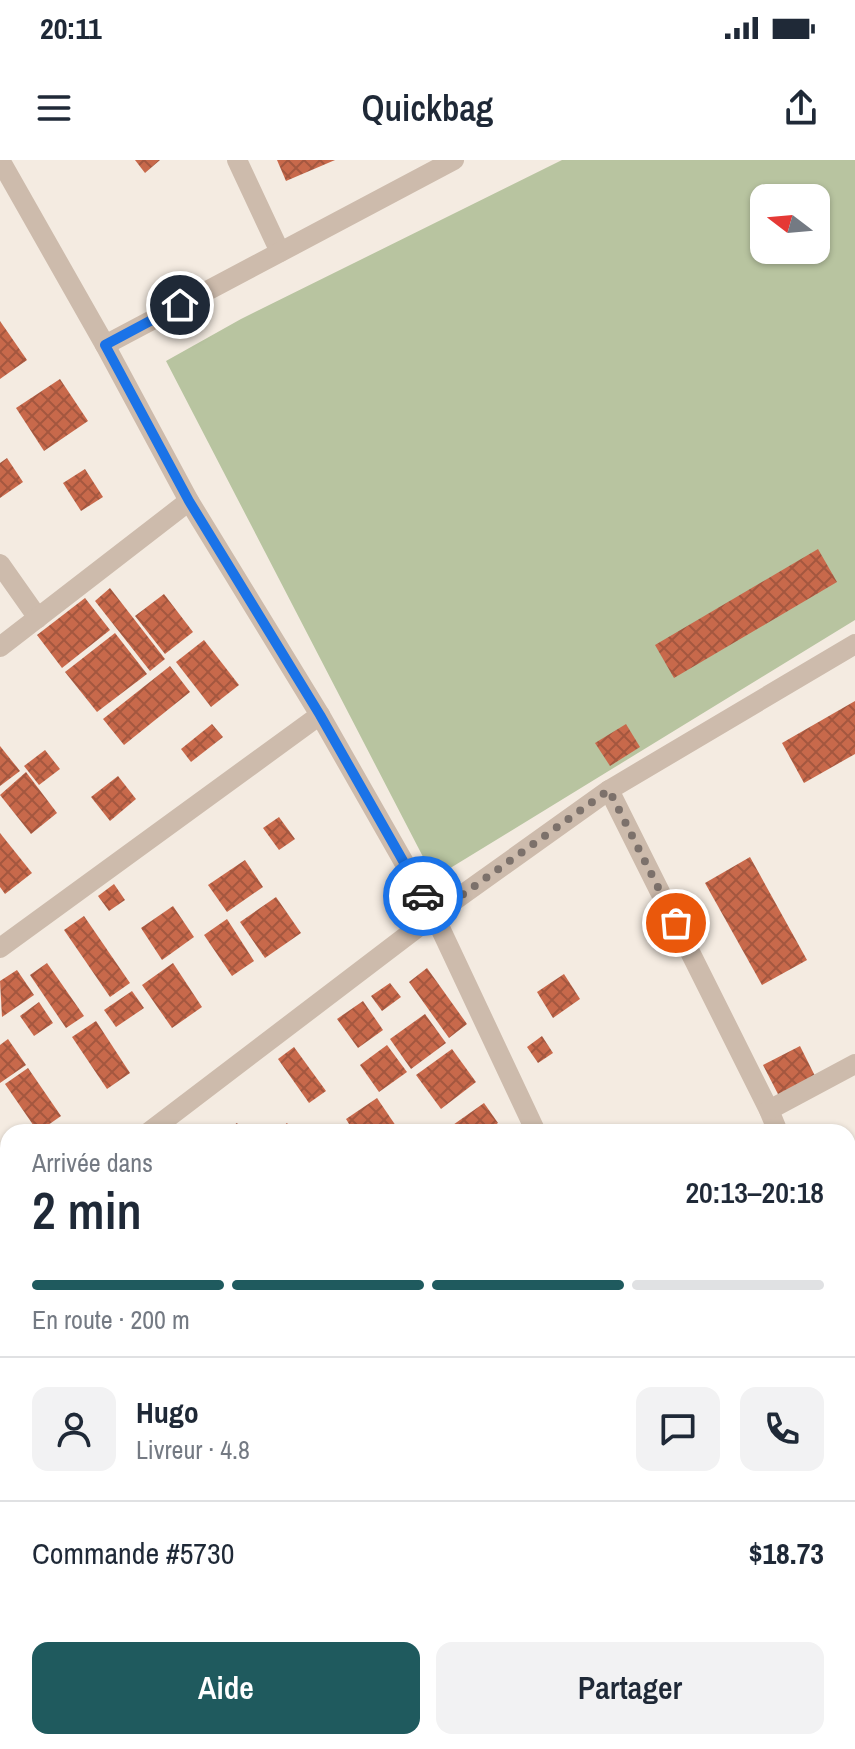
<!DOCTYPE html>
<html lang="fr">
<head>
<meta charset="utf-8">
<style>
  body { margin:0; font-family:"Archivo Narrow",sans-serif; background:#f2f2f3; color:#1f2937; height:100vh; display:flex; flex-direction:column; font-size:30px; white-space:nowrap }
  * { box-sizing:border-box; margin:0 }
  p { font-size:26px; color:#747a83 }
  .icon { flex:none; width:44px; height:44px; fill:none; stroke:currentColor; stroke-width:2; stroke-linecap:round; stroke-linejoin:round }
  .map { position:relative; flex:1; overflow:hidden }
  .side { position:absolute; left:0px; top:964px; width:856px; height:626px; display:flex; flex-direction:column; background:#fff; border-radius:24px 24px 0 0; box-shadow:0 2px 6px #0004 }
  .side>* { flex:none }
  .needle { width:52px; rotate:286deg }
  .controls { position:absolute; left:750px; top:24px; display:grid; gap:16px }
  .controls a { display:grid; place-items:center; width:80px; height:80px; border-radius:16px; background:#fff; box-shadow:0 2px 6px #0004; font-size:40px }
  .pin { position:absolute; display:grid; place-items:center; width:68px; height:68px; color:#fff; margin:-34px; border:4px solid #fff; border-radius:50%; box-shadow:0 2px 8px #0007 }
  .courier { position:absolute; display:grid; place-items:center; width:80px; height:80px; margin:-40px; border:6px solid #1a73e8; border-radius:50%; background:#fff; color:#222; box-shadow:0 2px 10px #0007 }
  .head em { font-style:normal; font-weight:600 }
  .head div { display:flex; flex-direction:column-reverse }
  .head { display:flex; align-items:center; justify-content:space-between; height:136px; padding:0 32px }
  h1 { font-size:52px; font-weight:600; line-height:60px }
  .bar { display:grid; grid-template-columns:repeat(4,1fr); gap:12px 8px; align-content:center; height:96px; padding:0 32px }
  .bar i { height:10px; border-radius:6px; background:#e0e1e3 }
  .bar .current { background:#1f5a5e }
  .bar p { grid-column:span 4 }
  .line { display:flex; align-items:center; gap:20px; padding:0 32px; border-top:2px solid #e0e1e3 }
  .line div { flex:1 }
  .round { display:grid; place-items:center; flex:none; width:84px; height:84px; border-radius:16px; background:#f2f2f3 }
  .cta { display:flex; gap:16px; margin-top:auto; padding:16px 32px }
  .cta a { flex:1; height:92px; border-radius:16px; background:#1f5a5e; color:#fff; font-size:32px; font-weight:600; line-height:92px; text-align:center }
  .cta a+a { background:#f2f2f3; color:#1f2937 }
  .status { display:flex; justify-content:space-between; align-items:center; height:56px; padding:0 40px; background:#fff; direction:ltr }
  .status svg { height:22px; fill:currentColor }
  header { display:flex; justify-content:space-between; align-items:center; height:104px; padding:0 32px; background:#fff; font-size:36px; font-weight:600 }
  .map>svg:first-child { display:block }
  .pitch { fill:#b8c4a0; fill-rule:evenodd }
  .building { fill:url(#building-cross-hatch) }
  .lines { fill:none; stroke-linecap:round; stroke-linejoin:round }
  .minor { stroke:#cdbbac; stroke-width:20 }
  .done { stroke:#7c716b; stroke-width:8; stroke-dasharray:0 14.4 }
  .route { stroke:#1a73e8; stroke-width:10 }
</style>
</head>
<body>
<div class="status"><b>20:11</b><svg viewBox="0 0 49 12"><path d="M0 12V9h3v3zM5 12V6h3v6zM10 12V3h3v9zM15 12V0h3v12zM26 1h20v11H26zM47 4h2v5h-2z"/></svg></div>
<header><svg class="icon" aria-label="menu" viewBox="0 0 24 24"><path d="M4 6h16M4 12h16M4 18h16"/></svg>Quickbag<svg class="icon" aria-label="share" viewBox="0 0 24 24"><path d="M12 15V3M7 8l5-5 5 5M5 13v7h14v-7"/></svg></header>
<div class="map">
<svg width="855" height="1589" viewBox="0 0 855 1589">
  <defs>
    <pattern id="building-cross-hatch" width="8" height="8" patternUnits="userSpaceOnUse" patternTransform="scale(2)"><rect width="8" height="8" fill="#c8694b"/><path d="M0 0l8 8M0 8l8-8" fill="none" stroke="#a4573f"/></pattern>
  </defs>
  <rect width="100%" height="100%" fill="#f4ebe1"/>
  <path class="pitch" d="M562 0H855V460L434 718 166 201 241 159ZM764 38H816V90H764Z"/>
  <g class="building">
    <polygon points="135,0 160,0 145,13"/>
    <polygon points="277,0 335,0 286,21"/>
    <polygon points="0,161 27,200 0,219"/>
    <polygon points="60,219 88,261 44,291 16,248"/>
    <polygon points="7,298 23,322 0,338 0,303"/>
    <polygon points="85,309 103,337 81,351 63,323"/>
    <polygon points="818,389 837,422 674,518 655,485"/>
    <polygon points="110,428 165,499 150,511 95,441"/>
    <polygon points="164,434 193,472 165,494 135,456"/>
    <polygon points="85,438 110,470 62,508 37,475"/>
    <polygon points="115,473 147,514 97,552 65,512"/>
    <polygon points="204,480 239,525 211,547 176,502"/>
    <polygon points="170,506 190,532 124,585 103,559"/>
    <polygon points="855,541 855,594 804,623 782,583"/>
    <polygon points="212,564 223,577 191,602 181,589"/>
    <polygon points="626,564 640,587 610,606 595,583"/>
    <polygon points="0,586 20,611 0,626"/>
    <polygon points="45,590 60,609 39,625 24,606"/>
    <polygon points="26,612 57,653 31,674 0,635"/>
    <polygon points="118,616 136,639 110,661 91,637"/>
    <polygon points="279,657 295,679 279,690 263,668"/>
    <polygon points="0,673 32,713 5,734 0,727"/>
    <polygon points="750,697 807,800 762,825 705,723"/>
    <polygon points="245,700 263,727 227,752 208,725"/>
    <polygon points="114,724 125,740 109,751 98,736"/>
    <polygon points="276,737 301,773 265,798 240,762"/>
    <polygon points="173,746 194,777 162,800 141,768"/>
    <polygon points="84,756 130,823 110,837 64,770"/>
    <polygon points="227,759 254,801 232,816 204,775"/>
    <polygon points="47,803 84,856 66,868 30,815"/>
    <polygon points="173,803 202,847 172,868 142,825"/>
    <polygon points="427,808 467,864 449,878 409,822"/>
    <polygon points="17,810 34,835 2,857 0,821"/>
    <polygon points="564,814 580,839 553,858 537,832"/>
    <polygon points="390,823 401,837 382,851 371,836"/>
    <polygon points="132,831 144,848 116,867 104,850"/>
    <polygon points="363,841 383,870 358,888 337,859"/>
    <polygon points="39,842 53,863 34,876 20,856"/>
    <polygon points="425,854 446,883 411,909 390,879"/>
    <polygon points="96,861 130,913 107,929 72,877"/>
    <polygon points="542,876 553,893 538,903 527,887"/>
    <polygon points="8,879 26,905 0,923 0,885"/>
    <polygon points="387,885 407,912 379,932 360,905"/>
    <polygon points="800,886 816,918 780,938 763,905"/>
    <polygon points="294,887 326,931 309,943 278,899"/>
    <polygon points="452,889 476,922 441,949 416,915"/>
    <polygon points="28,908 61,956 38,972 5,924"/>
    <polygon points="377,938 396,966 388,972 354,972 346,959"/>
    <polygon points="484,943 498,963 486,972 443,972"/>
    <polygon points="237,963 243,972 223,972"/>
    <polygon points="287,963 294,972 275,972"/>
    <polygon points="8,1096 8,1124 0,1130 0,1101"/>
    <polygon points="8,1168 8,1205 0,1193 0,1174"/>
    <polygon points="4,1284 8,1290 8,1327 0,1315 0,1286"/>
    <polygon points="855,1302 855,1361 848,1345 848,1305"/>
    <polygon points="8,1472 8,1519 0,1507 0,1477"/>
  </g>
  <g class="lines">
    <g class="minor">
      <polyline points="0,0 105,185 189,341 320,555 434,755 536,972"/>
      <polyline points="237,0 280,92"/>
      <polyline points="105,185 454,0"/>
      <polyline points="0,404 38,458"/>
      <polyline points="0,487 189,341"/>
      <polyline points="609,630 769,950 778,972"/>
      <polyline points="0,788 320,555"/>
      <polyline points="769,950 855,904"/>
      <polyline points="149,972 434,755 609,630 855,484"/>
      <polyline points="0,1086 8,1080"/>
      <polyline points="848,1112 855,1125"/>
      <polyline points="0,1252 8,1262"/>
      <polyline points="0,1372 8,1366"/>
      <polyline points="249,1582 254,1589"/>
      <polyline points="848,1582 852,1589"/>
      <polyline points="96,1589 104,1582"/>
    </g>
  </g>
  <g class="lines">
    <polyline class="done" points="423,736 434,755 609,630 676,763"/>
    <polyline class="route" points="180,145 105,185 189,341 320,555 423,736"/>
  </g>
</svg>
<div class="controls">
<a><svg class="needle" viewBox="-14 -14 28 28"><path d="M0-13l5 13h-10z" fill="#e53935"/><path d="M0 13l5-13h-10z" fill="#747a83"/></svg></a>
</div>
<div class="pin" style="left:676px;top:763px;background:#ea580c"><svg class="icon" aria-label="bag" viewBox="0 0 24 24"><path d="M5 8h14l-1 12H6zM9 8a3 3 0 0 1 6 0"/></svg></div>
<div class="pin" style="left:180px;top:145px;background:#1f2937"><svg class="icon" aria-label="home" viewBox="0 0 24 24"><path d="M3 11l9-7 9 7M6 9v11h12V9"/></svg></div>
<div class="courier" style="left:423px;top:736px"><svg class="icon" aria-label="car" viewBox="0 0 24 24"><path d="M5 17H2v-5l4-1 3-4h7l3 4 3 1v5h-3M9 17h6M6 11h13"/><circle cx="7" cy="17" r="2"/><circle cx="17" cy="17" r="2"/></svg></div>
<section class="side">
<div class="head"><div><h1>2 min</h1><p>Arrivée dans</p></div><em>20:13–20:18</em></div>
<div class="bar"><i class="current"></i><i class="current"></i><i class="current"></i><i></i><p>En route · 200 m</p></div>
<div class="line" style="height:144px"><a class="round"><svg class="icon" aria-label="person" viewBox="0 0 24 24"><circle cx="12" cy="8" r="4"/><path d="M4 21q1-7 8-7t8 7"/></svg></a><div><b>Hugo</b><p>Livreur · 4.8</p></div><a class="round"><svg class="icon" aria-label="chat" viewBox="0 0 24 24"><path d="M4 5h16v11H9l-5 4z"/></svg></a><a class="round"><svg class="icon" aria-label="phone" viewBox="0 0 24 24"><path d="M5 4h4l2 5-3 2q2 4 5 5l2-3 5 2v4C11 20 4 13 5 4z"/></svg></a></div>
<div class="line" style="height:104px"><div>Commande #5730</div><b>$18.73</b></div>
<div class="cta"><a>Aide</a><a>Partager</a></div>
</section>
</div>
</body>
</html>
